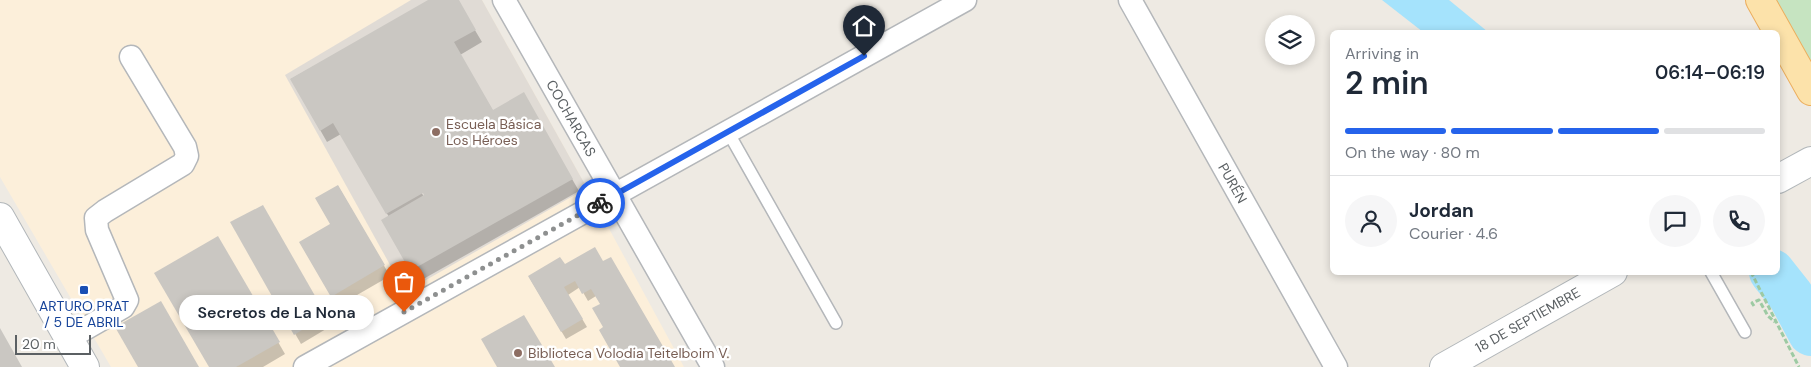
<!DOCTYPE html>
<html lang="en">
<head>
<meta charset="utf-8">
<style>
  body { margin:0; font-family:"DM Sans",sans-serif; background:#f6f6f7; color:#1f2937; height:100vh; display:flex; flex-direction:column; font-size:19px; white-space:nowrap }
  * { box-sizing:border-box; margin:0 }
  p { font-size:16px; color:#747a83 }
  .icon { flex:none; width:28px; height:28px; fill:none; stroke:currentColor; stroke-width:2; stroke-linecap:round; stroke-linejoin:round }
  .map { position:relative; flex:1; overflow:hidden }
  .drawer { position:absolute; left:1330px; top:30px; width:450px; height:245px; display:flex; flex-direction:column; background:#fff; border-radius:8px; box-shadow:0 2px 8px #0003 }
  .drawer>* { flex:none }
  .fabs { position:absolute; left:1265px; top:15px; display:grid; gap:10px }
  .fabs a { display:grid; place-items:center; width:50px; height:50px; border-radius:50%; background:#fff; box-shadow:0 2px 8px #0003; font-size:25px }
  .scale { position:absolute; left:15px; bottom:12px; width:76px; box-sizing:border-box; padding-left:5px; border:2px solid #5b6063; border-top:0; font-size:14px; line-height:18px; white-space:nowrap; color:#5b6063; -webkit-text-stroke:4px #fff; paint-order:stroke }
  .pin { position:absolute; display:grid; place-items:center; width:42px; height:42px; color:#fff; margin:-51px -21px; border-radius:50% 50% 50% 0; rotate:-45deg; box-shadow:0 0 5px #0007 }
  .pin .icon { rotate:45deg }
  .courier { position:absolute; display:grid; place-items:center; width:50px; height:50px; margin:-25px; border:4px solid #2563eb; border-radius:50%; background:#fff; color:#222; box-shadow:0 1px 6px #0007 }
  .bubble { position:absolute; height:35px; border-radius:18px; background:#fff; box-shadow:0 2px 8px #0003; font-size:16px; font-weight:600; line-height:35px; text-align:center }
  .head em { font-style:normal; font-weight:600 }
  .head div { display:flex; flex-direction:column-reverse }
  .head { display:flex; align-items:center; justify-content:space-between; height:85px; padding:0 15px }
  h1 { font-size:32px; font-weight:600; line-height:38px }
  .bar { display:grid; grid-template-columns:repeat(4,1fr); gap:8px 5px; align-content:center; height:60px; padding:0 15px }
  .bar i { height:6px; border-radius:4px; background:#e0e1e3 }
  .bar .selected { background:#2563eb }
  .bar p { grid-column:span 4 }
  .line { display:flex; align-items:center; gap:12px; padding:0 15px; border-top:1px solid #e0e1e3 }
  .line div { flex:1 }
  .round { display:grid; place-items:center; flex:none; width:52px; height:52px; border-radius:26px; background:#f6f6f7 }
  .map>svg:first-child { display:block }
  .commercial { fill:#fcefda }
  .education { fill:#e0dbd5 }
  .green { fill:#c6e4c1 }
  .water { fill:#a5e3fc }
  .shadow { fill:#0003; fill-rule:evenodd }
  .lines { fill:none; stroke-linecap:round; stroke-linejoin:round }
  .river { stroke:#a5e3fc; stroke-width:46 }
  .building { fill:#cac7c2 }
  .lane-casing { stroke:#b4b7ba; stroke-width:14 }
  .street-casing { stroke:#b4b7ba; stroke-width:25 }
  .secondary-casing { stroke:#b2b7ba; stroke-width:30 }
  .primary-casing { stroke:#ecae5e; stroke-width:30 }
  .path { stroke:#9dcaa3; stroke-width:3; stroke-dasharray:5 2.5; stroke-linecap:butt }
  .lane { stroke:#fff; stroke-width:11 }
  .street { stroke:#fff; stroke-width:22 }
  .secondary { stroke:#fff; stroke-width:28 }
  .primary { stroke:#fce2aa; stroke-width:28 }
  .done { stroke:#8e9090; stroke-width:5; stroke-dasharray:0 9 }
  .route { stroke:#2563eb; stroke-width:6 }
  .education-dot { fill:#8d6e63; stroke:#fff; stroke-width:2 }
  .transit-dot { fill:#1a4fb4; stroke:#fff; stroke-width:2 }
  .labels { text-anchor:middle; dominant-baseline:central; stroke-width:5; stroke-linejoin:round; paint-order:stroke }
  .street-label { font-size:14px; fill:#5b6063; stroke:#fff }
  .education-label { font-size:14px; fill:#785e54; stroke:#fff; text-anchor:start }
  .transit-label { font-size:14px; fill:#164399; stroke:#fff }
</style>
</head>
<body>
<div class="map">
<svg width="1811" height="367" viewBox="0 0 1811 367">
  <rect width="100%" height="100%" fill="#eeeae3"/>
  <polygon class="commercial" points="0,0 482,0 587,188 684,367 111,367 0,177"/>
  <polygon class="education" points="411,0 482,0 587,188 405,292 285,75"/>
  <polygon class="green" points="1774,0 1811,0 1811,65"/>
  <polygon class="water" points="1382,0 1449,0 1488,32 1423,32"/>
  <g class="shadow">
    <path d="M431 0H457L482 42 460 55 493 111 523 94 579 191 418 282 383 220 389 217 341 134 327 142 291 79ZM377 115 426 195 424 197Z"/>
    <polygon points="338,186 390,276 338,306 301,243 331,225"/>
    <polygon points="263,207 331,326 301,344 232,223"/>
    <polygon points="218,238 285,354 263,367 210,367"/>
    <polygon points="594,249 674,367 621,367 605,328 602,304 596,296 588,301 580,287 568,295 587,327 566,339 529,277 565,266"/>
  </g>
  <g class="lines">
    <polyline class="river" points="1772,272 1791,296 1811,333"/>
  </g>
  <g class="building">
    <polygon points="428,0 459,0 476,30 454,42 493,110 524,92 573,179 410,271 381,220 424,195 423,193 386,214 333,123 320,131 290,79"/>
    <polygon points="338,185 385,265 331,297 299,242 330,224 315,198"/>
    <polygon points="263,205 326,315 294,335 230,222"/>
    <polygon points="218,236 280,342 236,367 209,367 154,273"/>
    <polygon points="595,247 603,261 611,257 675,367 620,367 599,330 603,327 592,308 600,304 591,289 582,294 575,281 564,287 583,319 561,332 528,276 560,257 565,264"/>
    <polygon points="161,301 199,367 138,367 115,327"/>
    <polygon points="524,315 555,367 497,367 481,339"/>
    <polygon points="0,328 22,367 0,367"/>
  </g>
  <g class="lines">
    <g class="lane-casing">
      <g id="lane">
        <polyline points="728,132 836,323"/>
        <polyline points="1711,272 1745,332"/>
      </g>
    </g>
    <g class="street-casing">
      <g id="street">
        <path id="s1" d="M504 0 713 367"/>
        <path id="s2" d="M1130 0 1336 367"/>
        <polyline points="69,338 123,307 127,300 97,230 96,218 105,211 183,164 187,156 185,147 131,57"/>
        <polyline points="305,367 965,0"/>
      </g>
    </g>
    <g class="secondary-casing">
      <g id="secondary">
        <polyline points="1778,179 1811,161"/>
        <polyline points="0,217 85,367"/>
        <path id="s3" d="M1444 367 1613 272"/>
      </g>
    </g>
    <g class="primary-casing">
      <polyline id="primary" points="1760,0 1811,91"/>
    </g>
    <g class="path">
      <polyline points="1751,272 1799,367"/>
      <polyline points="1754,306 1752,303 1759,300 1768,316 1775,322"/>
    </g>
    <use href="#lane" class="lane"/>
    <use href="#street" class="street"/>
    <use href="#secondary" class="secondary"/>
    <use href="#primary" class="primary"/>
  </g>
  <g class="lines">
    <polyline class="done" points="404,312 600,203"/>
    <polyline class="route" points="600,203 864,56"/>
  </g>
  <g class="education-dot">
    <circle cx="436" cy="132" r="5"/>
    <circle cx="518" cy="353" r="5"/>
  </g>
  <rect class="transit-dot" x="79" y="285" width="10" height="10" rx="2.5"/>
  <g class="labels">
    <g class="street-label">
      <text stroke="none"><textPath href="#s1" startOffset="136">COCHARCAS</textPath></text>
      <text stroke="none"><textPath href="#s2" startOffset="210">PURÉN</textPath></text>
      <text stroke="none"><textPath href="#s3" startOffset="96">18 DE SEPTIEMBRE</textPath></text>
    </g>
    <g class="education-label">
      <text x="446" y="124">Escuela Básica<tspan x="446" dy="16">Los Héroes</tspan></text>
      <text x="528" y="353">Biblioteca Volodia Teitelboim V.</text>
    </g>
    <g class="transit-label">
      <text x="84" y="306">ARTURO PRAT<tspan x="84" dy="16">/ 5 DE ABRIL</tspan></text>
    </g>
  </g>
</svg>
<div class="fabs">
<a><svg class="icon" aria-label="layers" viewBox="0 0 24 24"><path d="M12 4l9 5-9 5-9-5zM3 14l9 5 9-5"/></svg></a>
</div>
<div class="scale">20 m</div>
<div class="pin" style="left:404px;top:312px;background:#ea580c"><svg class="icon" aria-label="bag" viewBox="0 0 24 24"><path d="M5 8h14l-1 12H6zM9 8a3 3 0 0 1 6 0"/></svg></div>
<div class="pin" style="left:864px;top:56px;background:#1f2937"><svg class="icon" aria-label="home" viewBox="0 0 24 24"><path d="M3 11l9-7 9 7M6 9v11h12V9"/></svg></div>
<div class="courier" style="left:600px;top:203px"><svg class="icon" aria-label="bike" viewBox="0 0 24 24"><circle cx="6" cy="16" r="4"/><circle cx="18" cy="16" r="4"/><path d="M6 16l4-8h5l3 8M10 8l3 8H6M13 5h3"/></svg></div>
<div class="bubble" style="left:179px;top:295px;width:195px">Secretos de La Nona</div>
<section class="drawer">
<div class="head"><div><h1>2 min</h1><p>Arriving in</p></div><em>06:14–06:19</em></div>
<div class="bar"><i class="selected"></i><i class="selected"></i><i class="selected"></i><i></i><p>On the way · 80 m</p></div>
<div class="line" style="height:90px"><a class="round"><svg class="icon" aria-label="person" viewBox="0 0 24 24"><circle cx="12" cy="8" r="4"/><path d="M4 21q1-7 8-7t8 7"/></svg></a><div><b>Jordan</b><p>Courier · 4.6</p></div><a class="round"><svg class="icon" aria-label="chat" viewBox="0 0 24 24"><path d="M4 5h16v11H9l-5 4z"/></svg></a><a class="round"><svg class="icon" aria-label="phone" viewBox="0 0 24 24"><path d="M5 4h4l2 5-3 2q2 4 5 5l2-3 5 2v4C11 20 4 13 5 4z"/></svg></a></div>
</section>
</div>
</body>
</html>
